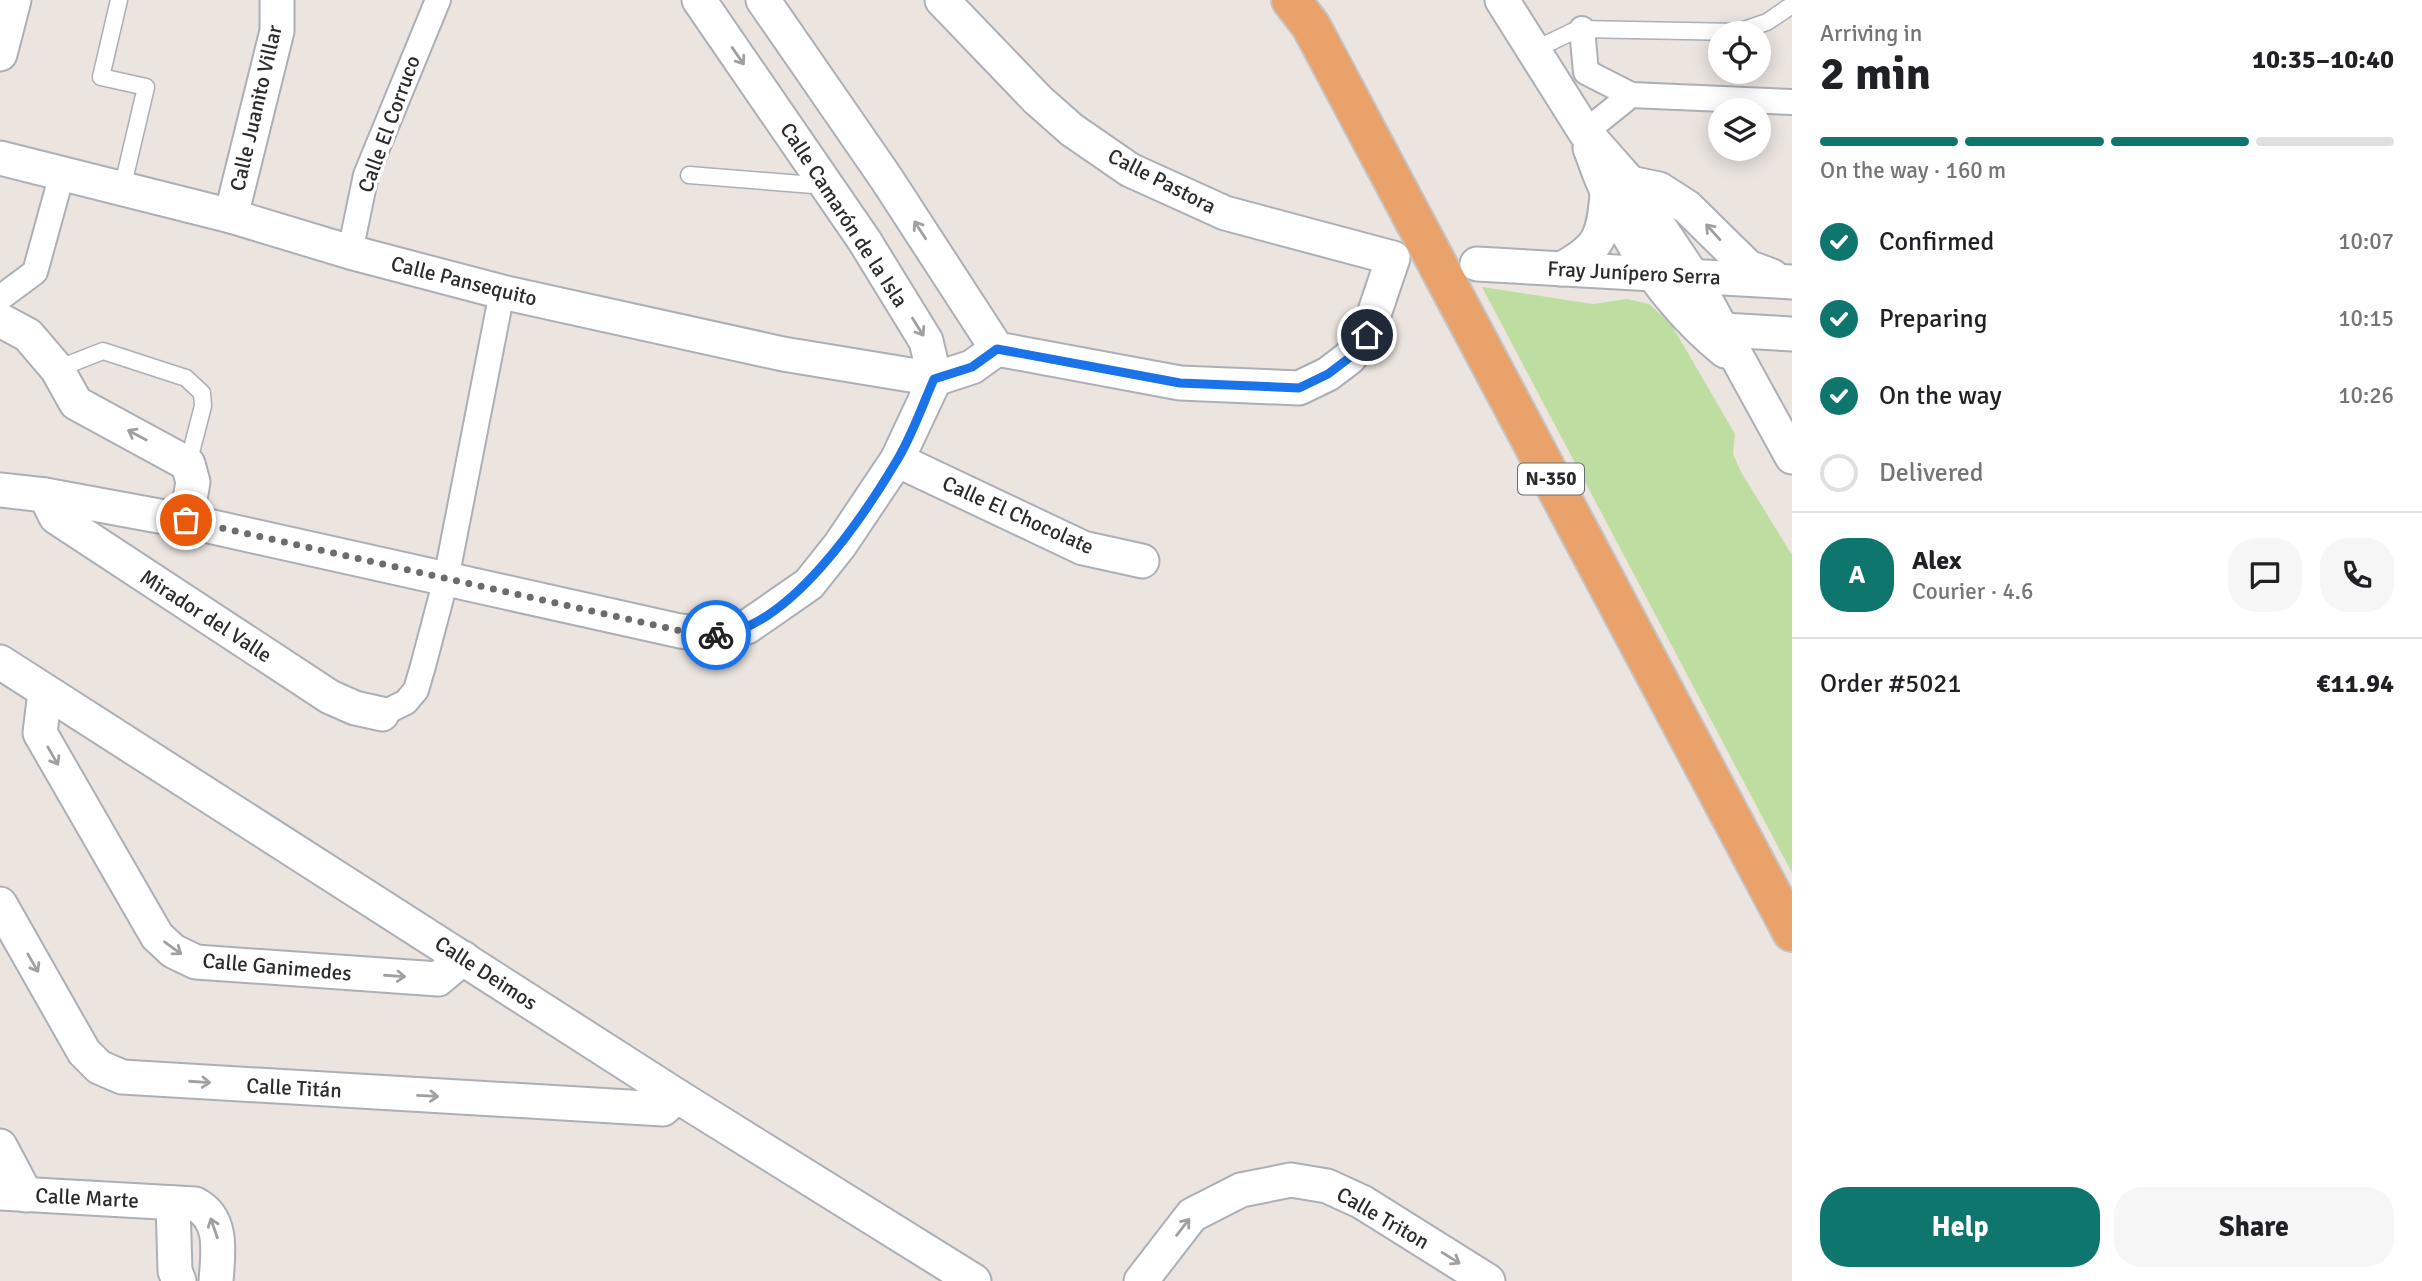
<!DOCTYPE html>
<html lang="en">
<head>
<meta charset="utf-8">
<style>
  body { margin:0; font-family:Signika,sans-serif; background:#f6f6f6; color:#202124; height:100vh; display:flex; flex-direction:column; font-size:26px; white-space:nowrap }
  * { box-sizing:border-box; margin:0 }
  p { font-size:23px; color:#757577 }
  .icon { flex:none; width:38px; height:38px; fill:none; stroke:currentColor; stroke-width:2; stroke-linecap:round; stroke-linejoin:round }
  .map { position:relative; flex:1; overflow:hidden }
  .panel { display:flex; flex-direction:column; background:#fff; width:630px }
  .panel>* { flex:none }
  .buttons { position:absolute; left:1708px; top:21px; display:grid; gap:14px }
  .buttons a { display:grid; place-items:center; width:63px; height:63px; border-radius:50%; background:#fff; box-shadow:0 4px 18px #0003; font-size:35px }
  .pin { position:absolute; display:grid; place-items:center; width:60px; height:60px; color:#fff; margin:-30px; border:4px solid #fff; border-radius:50%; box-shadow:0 2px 7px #0007 }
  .courier { position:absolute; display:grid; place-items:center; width:70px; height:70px; margin:-35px; border:5px solid #1a73e8; border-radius:50%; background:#fff; color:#222; box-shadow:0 2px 9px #0007 }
  .headline em { font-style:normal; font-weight:800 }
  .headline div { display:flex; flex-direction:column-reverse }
  .headline { display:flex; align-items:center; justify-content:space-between; height:119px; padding:0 28px }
  h1 { font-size:46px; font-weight:800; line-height:52px }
  .bar { display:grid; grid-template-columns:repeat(4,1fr); gap:10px 7px; align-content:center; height:84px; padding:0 28px }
  .bar i { height:9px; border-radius:5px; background:#e0e0e0 }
  .bar .on { background:#0f766e }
  .bar p { grid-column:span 4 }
  .line { display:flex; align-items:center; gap:18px; padding:0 28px; border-top:2px solid #e0e0e0 }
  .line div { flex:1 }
  .round { display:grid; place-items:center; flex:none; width:74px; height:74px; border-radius:28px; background:#f6f6f6 }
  ol { padding:0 28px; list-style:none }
  li { display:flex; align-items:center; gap:21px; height:77px }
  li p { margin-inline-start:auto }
  li .icon { padding:7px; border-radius:50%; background:#0f766e; color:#fff; stroke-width:4 }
  li:last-child { color:#757577 }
  li i { width:38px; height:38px; border:4px solid #e0e0e0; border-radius:50% }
  .cta { display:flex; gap:14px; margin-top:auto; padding:14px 28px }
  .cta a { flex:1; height:80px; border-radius:28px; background:#0f766e; color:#fff; font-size:28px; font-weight:800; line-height:80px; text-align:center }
  .cta a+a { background:#f6f6f6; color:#202124 }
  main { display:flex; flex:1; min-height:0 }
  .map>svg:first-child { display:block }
  .green { fill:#bedda1 }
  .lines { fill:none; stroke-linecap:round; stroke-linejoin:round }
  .service-casing { stroke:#abafb6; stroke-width:19 }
  .pedestrian-casing { stroke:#abafb6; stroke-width:28 }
  .minor-casing { stroke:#abafb6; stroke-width:37 }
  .trunk-casing { stroke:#c4c4c4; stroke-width:42 }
  .service { stroke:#fff; stroke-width:16 }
  .pedestrian { stroke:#fff; stroke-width:24 }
  .minor { stroke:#fff; stroke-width:33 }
  .trunk { stroke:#e9a26a; stroke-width:38 }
  .oneway { stroke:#a0a0a0 }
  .done { stroke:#6e6c6a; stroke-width:7; stroke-dasharray:0 12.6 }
  .route { stroke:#1a73e8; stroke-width:9 }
  .labels { text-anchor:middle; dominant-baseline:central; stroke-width:7; stroke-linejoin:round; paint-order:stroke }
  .shield { fill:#fff; stroke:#6b6b6b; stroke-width:2 }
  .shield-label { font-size:19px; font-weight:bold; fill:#2b2b2b }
  .street-label { font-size:21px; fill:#2b2b2b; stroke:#fff }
</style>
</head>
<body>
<main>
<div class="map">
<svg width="1792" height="1281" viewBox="0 0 1792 1281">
  <rect width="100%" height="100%" fill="#ebe4df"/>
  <polygon class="green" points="1482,287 1593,304 1627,299 1649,304 1671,324 1735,434 1733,454 1741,472 1792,555 1792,873"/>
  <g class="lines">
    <g class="service-casing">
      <g id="service">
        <polyline points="119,0 101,77 146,87 122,189"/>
        <polyline points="1534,50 1578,29 1738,32 1767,22 1792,5"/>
        <polyline points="689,175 826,186"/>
        <polyline points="57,369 103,351 186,378 202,393 203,406 188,464"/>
      </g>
    </g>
    <g class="pedestrian-casing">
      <g id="pedestrian">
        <polyline points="1582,29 1586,72 1631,95"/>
        <polyline points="1585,132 1631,95 1792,102"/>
        <polyline points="350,252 366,175 438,0"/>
        <polyline points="0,298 35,272 62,174"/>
        <polyline points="382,714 406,702 416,690 423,666 446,579 502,292"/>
      </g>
    </g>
    <g class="minor-casing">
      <g id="minor">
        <polyline points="699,0 864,240 926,341 935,379"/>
        <polyline points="763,0 886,178 997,349 1180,383 1299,388 1328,374 1349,358 1367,335 1393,258 1225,213 1130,170 1072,130 1038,100 942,0"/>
        <polyline points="1502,0 1585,132 1630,183 1693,277 1792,457"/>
        <polyline points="0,54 14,0"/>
        <path d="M1590 148C1617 227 1660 298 1725 351"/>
        <polyline points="0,158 231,216 350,252 502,292 783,354 935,379 972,367 997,349"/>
        <polyline points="1630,183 1659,189 1687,207 1748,267 1772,276"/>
        <polyline points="231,216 277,31 277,0"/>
        <polyline points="1477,264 1792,282"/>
        <path d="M1561 269C1600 248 1603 237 1607 195"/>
        <polyline points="0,320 28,335 57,369 76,403 188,464 193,482 186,521"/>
        <polyline points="1723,330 1792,334"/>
        <polyline points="897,460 1083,548 1142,561"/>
        <polyline points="0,490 45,495 186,521 680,631 719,635 747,627 809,584 840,545 897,460 935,379"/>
        <polyline points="45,495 56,517 330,697 355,708 382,714"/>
        <polyline points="0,662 677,1096 974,1281"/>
        <polyline points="45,692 40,733 157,936 173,951 196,962 438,979 463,958"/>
        <polyline points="0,904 84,1052 99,1067 122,1077 663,1109 677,1096"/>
        <polyline points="0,1146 26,1195"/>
        <path d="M0 1193 195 1204C224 1219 218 1253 216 1281"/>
        <polyline points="173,1203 175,1271 179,1281"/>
        <polyline points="1141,1281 1192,1215 1241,1190 1291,1180 1327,1186 1362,1202 1488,1281"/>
      </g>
    </g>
    <g class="trunk-casing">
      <polyline id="trunk" points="1291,0 1311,26 1792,932"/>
    </g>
    <use href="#service" class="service"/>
    <use href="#pedestrian" class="pedestrian"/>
    <use href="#minor" class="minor"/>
    <use href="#trunk" class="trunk"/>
  </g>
  <defs><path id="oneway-shaft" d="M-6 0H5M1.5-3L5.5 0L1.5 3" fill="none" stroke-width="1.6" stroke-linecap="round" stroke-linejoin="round" transform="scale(1.75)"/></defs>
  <g class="oneway">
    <use href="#oneway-shaft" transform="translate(738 56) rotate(55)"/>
    <use href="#oneway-shaft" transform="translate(920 230) rotate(-123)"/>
    <use href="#oneway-shaft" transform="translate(1713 232) rotate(-132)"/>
    <use href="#oneway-shaft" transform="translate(918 327) rotate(58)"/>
    <use href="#oneway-shaft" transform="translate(137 435) rotate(-152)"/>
    <use href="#oneway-shaft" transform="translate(53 756) rotate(60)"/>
    <use href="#oneway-shaft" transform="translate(173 948) rotate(36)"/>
    <use href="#oneway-shaft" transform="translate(33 963) rotate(60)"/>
    <use href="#oneway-shaft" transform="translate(395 976) rotate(4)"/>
    <use href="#oneway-shaft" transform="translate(200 1082) rotate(4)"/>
    <use href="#oneway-shaft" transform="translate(428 1096) rotate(3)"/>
    <use href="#oneway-shaft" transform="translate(1183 1227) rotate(-52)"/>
    <use href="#oneway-shaft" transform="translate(214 1228) rotate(-109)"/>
    <use href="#oneway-shaft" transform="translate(1451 1258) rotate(32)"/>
  </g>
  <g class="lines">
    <polyline class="done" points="186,520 681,631 716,635"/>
    <path class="route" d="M716 635C788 630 862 519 896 462 912 436 922 406 934 379L972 367 997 349 1180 383 1299 388 1328 374 1349 358 1367 335"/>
  </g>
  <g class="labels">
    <rect class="shield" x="1518" y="463.5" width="66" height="31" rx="5"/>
    <g class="shield-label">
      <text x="1551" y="479">N-350</text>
    </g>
    <g class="street-label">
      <text transform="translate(256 108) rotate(-77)">Calle Juanito Villar</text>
      <text transform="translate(389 124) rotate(-70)">Calle El Corruco</text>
      <text transform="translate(1162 181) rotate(27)">Calle Pastora</text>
      <text transform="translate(844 215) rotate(57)">Calle Camarón de la Isla</text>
      <text transform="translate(1634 273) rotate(3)">Fray Junípero Serra</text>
      <text transform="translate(464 281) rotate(14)">Calle Pansequito</text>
      <text transform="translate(1018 515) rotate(24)">Calle El Chocolate</text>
      <text transform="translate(206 616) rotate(33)">Mirador del Valle</text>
      <text transform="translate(277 967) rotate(5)">Calle Ganimedes</text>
      <text transform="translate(486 973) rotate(33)">Calle Deimos</text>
      <text transform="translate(294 1088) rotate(3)">Calle Titán</text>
      <text transform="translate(87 1198) rotate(3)">Calle Marte</text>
      <text transform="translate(1383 1218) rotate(30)">Calle Triton</text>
    </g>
  </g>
</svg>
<div class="buttons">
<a><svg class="icon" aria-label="locate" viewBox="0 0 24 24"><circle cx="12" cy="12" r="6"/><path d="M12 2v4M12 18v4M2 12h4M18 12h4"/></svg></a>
<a><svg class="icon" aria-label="layers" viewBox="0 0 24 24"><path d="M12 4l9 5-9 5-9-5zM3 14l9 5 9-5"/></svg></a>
</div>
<div class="pin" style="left:186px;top:520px;background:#ea580c"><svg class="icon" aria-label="bag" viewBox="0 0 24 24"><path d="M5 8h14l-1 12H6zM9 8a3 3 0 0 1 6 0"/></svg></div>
<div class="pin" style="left:1367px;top:335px;background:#1f2937"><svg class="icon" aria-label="home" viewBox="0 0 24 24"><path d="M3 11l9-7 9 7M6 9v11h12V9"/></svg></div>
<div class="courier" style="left:716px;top:635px"><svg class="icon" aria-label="bike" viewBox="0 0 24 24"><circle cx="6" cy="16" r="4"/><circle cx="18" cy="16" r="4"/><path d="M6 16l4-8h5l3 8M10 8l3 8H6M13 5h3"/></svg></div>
</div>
<section class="panel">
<div class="headline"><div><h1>2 min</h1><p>Arriving in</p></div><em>10:35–10:40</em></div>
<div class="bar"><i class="on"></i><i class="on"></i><i class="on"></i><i></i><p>On the way · 160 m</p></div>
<ol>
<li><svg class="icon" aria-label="check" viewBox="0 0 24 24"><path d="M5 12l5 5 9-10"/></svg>Confirmed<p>10:07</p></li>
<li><svg class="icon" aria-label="check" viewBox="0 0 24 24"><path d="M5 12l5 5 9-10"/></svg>Preparing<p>10:15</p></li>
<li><svg class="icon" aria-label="check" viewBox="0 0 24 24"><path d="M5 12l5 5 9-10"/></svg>On the way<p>10:26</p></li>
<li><i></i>Delivered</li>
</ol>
<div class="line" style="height:126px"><b class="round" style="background:#0f766e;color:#fff">A</b><div><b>Alex</b><p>Courier · 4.6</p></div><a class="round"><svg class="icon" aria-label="chat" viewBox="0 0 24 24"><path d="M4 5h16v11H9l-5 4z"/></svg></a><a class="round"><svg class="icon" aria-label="phone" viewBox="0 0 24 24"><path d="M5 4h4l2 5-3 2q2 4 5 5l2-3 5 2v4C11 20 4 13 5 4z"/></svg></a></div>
<div class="line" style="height:91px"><div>Order #5021</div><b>€11.94</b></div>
<div class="cta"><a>Help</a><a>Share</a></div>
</section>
</main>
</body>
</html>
